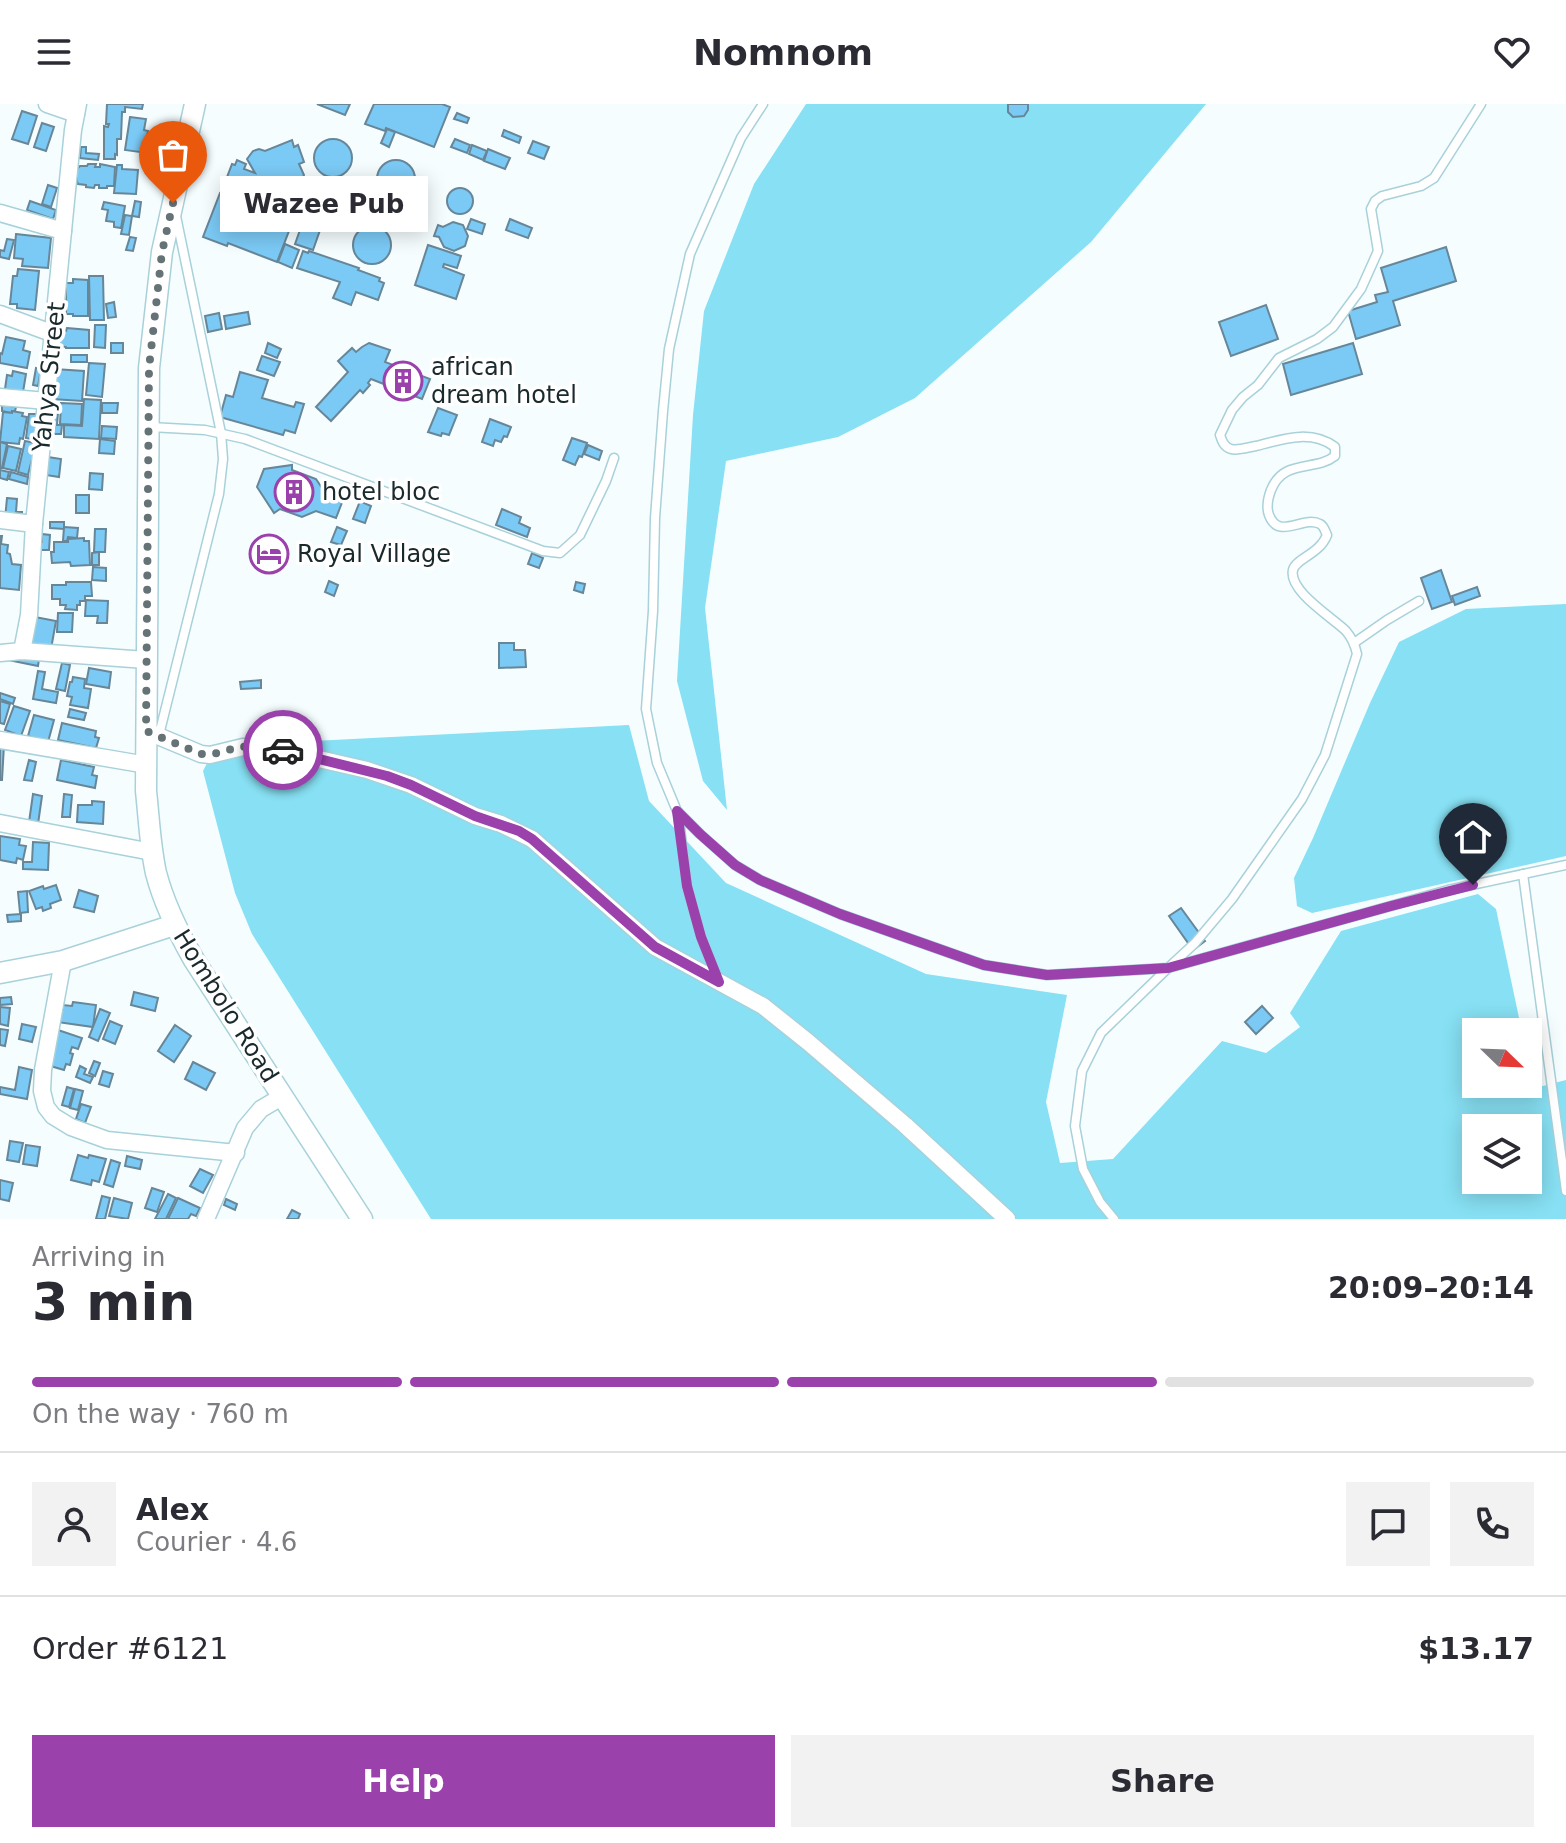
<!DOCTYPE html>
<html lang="en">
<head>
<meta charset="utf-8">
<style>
  body { margin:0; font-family:"DejaVu Sans",sans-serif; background:#f2f2f3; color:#2b2b33; height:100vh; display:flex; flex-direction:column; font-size:30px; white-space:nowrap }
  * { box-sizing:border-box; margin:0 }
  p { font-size:26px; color:#7c7c81 }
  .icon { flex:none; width:44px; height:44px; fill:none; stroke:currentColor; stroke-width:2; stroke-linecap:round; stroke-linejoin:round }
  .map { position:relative; height:1115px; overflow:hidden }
  .side { display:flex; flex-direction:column; background:#fff; flex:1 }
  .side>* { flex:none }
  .needle { width:52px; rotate:113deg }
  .fabs { position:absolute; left:1462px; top:914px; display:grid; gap:16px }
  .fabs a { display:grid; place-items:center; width:80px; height:80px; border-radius:0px; background:#fff; box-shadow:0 4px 20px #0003; font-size:40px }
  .pin { position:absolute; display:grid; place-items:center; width:68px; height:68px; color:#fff; margin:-82px -34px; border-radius:50% 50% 50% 0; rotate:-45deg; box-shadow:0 0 8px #0007 }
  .pin .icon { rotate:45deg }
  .courier { position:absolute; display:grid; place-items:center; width:80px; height:80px; margin:-40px; border:6px solid #9b41ac; border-radius:50%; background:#fff; color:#222; box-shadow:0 2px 10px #0007 }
  .bubble { position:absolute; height:56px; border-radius:0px; background:#fff; box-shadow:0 4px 20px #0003; font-size:26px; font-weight:800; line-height:56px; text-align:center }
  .summary em { font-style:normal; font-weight:800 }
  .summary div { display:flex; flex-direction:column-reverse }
  .summary { display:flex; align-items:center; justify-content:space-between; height:136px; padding:0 32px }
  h1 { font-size:52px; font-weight:800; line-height:60px }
  .bar { display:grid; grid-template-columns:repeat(4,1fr); gap:12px 8px; align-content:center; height:96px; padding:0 32px }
  .bar i { height:10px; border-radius:6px; background:#e1e1e2 }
  .bar .active { background:#9b41ac }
  .bar p { grid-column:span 4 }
  .line { display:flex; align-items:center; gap:20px; padding:0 32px; border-top:2px solid #e1e1e2 }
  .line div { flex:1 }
  .round { display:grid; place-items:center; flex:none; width:84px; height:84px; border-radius:0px; background:#f2f2f3 }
  .button { display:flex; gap:16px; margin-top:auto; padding:16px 32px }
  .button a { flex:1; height:92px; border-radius:0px; background:#9b41ac; color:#fff; font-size:32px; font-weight:800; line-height:92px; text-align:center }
  .button a+a { background:#f2f2f3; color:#2b2b33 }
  header { display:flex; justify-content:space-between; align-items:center; height:104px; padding:0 32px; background:#fff; font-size:36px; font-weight:800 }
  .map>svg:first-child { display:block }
  .green { fill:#87e0f3; fill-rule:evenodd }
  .building { fill:#7bcaf6; stroke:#678698; stroke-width:2 }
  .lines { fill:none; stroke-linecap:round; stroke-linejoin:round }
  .service-casing { stroke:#a8d1da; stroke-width:11 }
  .minor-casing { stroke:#a8d1da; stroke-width:19 }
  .tertiary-casing { stroke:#a8d1da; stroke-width:23 }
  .service { stroke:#fff; stroke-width:8 }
  .minor { stroke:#fff; stroke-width:16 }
  .tertiary { stroke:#fff; stroke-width:20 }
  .done { stroke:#667376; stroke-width:8; stroke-dasharray:0 14.4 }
  .route { stroke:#9b41ac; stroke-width:10 }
  .labels { text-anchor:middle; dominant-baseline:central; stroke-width:7; stroke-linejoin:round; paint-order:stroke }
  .poi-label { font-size:24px; fill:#19292c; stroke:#fff; text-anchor:start }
  .street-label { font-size:24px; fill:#19292c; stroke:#fff }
</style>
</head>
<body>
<header><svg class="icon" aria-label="menu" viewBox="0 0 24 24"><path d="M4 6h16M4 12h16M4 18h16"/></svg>Nomnom<svg class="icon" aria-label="heart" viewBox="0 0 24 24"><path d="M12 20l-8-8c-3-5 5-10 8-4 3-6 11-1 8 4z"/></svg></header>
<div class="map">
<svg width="1566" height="1115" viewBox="0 0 1566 1115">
  <rect width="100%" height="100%" fill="#f5fdff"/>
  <g class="green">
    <polygon points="806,0 1206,0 1091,138 915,294 838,333 726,357 705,504 727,706 703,677 677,577 693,311 704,207 754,80"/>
    <polygon points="1566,500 1566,752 1312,809 1297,802 1294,774 1313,734 1370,599 1399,538 1466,505"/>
    <path d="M629 621 649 697 726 779 926 870 1067 891 1046 998 1060 1059 1113 1055 1222 937 1266 949 1300 923 1290 909 1341 827 1478 790 1496 805 1522 928H1476V980H1528V954L1535 984 1566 976V1115H431L252 830 235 789 203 667 216 642ZM1476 1024H1528V1076H1476Z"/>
  </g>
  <g class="building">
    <polygon points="107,0 143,0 142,5 125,3 125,8 122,8 121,35 117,35 117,51 115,50 115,55 104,55 104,22 108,23 109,20 106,20"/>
    <polygon points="317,0 350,0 345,11"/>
    <polygon points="374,0 442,0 450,3 434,43 386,24 385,27 365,20"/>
    <polygon points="1008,0 1028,0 1028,6 1024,12 1013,13 1008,8"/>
    <polygon points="22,7 37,12 28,40 12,35"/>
    <polygon points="457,9 469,14 467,19 454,15"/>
    <polygon points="130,13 146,15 144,26 148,27 146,36 149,37 147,49 125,46"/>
    <polygon points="42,19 54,23 46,47 34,43"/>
    <polygon points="387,25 395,28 389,43 381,39"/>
    <polygon points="504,26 521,33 519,39 502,32"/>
    <circle cx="333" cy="54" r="19"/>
    <polygon points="455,35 470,41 467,49 451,43"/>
    <polygon points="292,36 294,43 298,41 304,58 299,60 304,71 288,108 224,81 232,60 235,61 237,56 246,60 244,65 255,69 247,55 253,47 259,45 265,47"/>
    <polygon points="533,37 549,43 544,55 528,49"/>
    <polygon points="472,41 487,47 483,56 469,50"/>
    <polygon points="81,43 86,43 86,49 99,50 98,56 80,54"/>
    <polygon points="488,45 510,54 505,65 484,57"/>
    <circle cx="396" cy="75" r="19"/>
    <polygon points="88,60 96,60 95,63 100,63 100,60 115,63 114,82 107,82 107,84 99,84 99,81 95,81 94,84 86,83 86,81 78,80 77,77 77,65 80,62 87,62"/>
    <polygon points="117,61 122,61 122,65 138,66 136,90 114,89"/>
    <polygon points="48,81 57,84 51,103 42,100"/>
    <circle cx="460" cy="97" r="13"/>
    <polygon points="220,89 233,94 234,91 294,114 277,158 228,139 227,142 203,133"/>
    <polygon points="312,92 330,98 313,146 295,140"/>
    <polygon points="30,97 56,106 53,115 27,106"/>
    <polygon points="135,97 141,98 139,113 132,112"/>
    <polygon points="104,98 125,102 121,124 114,123 114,118 106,117 108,106 102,105"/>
    <polygon points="125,111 132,112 129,131 121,130"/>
    <polygon points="471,115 485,120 482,130 467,125"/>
    <polygon points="510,115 532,124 528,134 506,126"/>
    <polygon points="453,118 463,121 468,132 465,142 454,147 444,143 439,133 434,132 438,121 443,123"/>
    <circle cx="372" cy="141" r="19"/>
    <polygon points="16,130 51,134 48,164 22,162 23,155 14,154"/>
    <polygon points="130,133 136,134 133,147 126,146"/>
    <polygon points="7,135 14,136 9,155 0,153 0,146 4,147"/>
    <polygon points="285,140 299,146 292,164 278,158"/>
    <polygon points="428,141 461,152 457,164 444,160 443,163 464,171 456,195 415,181"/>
    <polygon points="1446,143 1456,177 1393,197 1400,221 1356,235 1348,207 1377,198 1375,191 1388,188 1381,164"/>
    <polygon points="303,147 308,149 309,147 359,164 358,166 380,174 379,177 384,179 378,196 356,188 351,201 333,194 340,178 297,164"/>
    <polygon points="18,165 39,167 35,206 17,204 17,200 10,200 13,172 17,172"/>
    <polygon points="89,172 103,172 104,216 90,216"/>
    <polygon points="73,175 88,176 88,212 73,212 73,210 66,210 66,179 73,179"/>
    <polygon points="114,198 116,213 108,214 106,200"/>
    <polygon points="1266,201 1278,235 1231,252 1219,218"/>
    <polygon points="248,208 250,220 226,225 224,212"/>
    <polygon points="219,209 222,225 208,228 205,212"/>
    <polygon points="95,221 106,221 105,244 94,243"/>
    <polygon points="67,224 89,226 89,244 66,244 66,243 59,242 59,226 66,227"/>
    <polygon points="6,233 25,237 23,246 30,248 27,264 0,259 0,249 2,250"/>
    <rect x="111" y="239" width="12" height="10"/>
    <polygon points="268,239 281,245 277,254 265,249"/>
    <polygon points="369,239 390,246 385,258 430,275 422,295 371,275 368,279 370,281 363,289 360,286 331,317 316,303 348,268 338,257 352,244 356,248 362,243"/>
    <polygon points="1353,239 1362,270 1291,291 1283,260"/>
    <rect x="71" y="251" width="16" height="7"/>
    <polygon points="262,252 280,258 274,272 257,266"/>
    <polygon points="89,259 105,260 102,293 86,291"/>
    <polygon points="36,264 41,265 38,282 33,281"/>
    <polygon points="54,265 84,267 82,297 52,295"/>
    <polygon points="13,267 26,270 23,288 5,285 7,271 12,272"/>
    <polygon points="240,268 268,276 262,294 294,303 296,298 304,300 295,329 285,326 283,331 220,313 226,291 233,293"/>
    <polygon points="84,295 101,296 99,335 64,333 64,321 82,322"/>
    <polygon points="61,299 82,300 81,321 60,320"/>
    <polygon points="102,299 118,299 117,309 102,309"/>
    <polygon points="2,301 16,303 15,307 12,307 11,309 2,307"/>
    <polygon points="438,304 457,311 449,331 442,329 441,332 428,328"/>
    <polygon points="12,307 23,309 22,312 27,313 23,335 20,334 19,340 0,338 3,308 12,309"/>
    <polygon points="50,308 58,309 57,321 62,321 61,330 48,330"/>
    <polygon points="29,310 36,310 39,323 37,336 26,334"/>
    <polygon points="490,315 511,323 507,333 504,332 501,338 495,336 493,342 482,338"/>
    <polygon points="102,322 117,323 116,335 101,334"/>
    <polygon points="572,334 587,339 582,353 579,352 575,361 563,356"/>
    <polygon points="100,335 115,337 114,350 99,349"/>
    <polygon points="25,337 36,339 28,371 18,368"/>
    <polygon points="0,338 7,340 2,364 0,364"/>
    <polygon points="588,341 602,347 599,356 584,350"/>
    <polygon points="8,342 21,345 16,367 3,364"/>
    <polygon points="48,353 61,355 59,373 46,371"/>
    <polygon points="292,361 292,366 316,375 324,387 343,396 336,414 316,407 302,413 280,405 274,409 257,383 264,365"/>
    <polygon points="0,366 9,368 7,376 0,374"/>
    <polygon points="11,368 28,373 27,380 9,375"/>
    <polygon points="90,369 103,370 102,386 89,385"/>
    <rect x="76" y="391" width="13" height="18"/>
    <polygon points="7,394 17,395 16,408 22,408 21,417 5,415"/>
    <polygon points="360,397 371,402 365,419 353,415"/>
    <polygon points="502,405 521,413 519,419 530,424 527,433 496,421"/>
    <polygon points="50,418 64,418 64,425 50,424"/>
    <polygon points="64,423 78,424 77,434 68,433 67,437 63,437"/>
    <polygon points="337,423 347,427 341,441 331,438"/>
    <polygon points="95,425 106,425 105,448 94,448"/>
    <polygon points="42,430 50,431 49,446 37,446 38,438 42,438"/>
    <polygon points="0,432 2,432 1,440 8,441 7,449 10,450 12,460 21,461 19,486 0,484"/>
    <polygon points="84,434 84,437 89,437 90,461 71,462 70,458 52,459 51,448 54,448 54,438 68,438 68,435"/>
    <polygon points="99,448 99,461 92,461 92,449"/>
    <polygon points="532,449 543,454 539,464 528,460"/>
    <polygon points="93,463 106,464 106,477 92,476"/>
    <polygon points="1441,466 1452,498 1432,505 1421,474"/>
    <polygon points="329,477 338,481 334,492 325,488"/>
    <polygon points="66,478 91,478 92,492 85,492 85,497 80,497 80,501 77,501 77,506 65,505 66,501 60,501 60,495 52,495 52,481 66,481"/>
    <polygon points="576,478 585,480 583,489 574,486"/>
    <polygon points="1477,483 1480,492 1455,501 1452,492"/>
    <polygon points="86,496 108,497 107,519 97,519 98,512 85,512"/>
    <polygon points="58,509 73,509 72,528 57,528"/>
    <polygon points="35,513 56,517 51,545 30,541"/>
    <polygon points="499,539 514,539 514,546 525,546 526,563 499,564"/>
    <polygon points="9,550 39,555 38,562 8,556"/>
    <polygon points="62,559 70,561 65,587 56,585"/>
    <polygon points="89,564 111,568 109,584 86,580"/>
    <polygon points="38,567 45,568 42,585 58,588 56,599 33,595"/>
    <polygon points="73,573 85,575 84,584 91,585 88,604 70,601 72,593 67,592 70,578 72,578"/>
    <polygon points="261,576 261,584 241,585 240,578"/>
    <polygon points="0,589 15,594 13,600 0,595"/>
    <polygon points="0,597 10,600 4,620 0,619"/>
    <polygon points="14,602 30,607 21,632 5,626"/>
    <polygon points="70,605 86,609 84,616 68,613"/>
    <polygon points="34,611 54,616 48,638 28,632"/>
    <polygon points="62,619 96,627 95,633 99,634 96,644 58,636"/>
    <polygon points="0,641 4,641 2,676 0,676"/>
    <polygon points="29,656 36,658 32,677 24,676"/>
    <polygon points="61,656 94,663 92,671 97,672 95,684 57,676"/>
    <polygon points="33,690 42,692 38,720 29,718"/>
    <polygon points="64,690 72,691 70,713 62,713"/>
    <polygon points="92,697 104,698 103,720 77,718 78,701 92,701"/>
    <polygon points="0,732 20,735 19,741 26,742 23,756 17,754 16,759 0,756"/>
    <polygon points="33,738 49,739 48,766 23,765 23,758 32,758"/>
    <polygon points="56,781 61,796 50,800 51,804 43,807 42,803 36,805 29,787 43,782 44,785"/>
    <polygon points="79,786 98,792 94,808 74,803"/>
    <polygon points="27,787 28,808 20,809 18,788"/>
    <polygon points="1181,804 1205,837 1193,846 1169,812"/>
    <polygon points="21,810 21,817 8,818 7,811"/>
    <polygon points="134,888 158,894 155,907 131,901"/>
    <polygon points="11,893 12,900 0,901 0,894"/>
    <polygon points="73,898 96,901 93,923 57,918 59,904 63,905 63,901 72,902"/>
    <polygon points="1262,902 1273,914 1256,930 1245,918"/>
    <polygon points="0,903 10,904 8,922 0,920"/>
    <polygon points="100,905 110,909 98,937 89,933"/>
    <polygon points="110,917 122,922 115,940 103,935"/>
    <polygon points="22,920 36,923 32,938 19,935"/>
    <polygon points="175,921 191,932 174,958 158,947"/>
    <polygon points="0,925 8,926 5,942 0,941"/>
    <polygon points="58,926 82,934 78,945 72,943 70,949 73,950 70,961 66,960 64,966 47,961"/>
    <polygon points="94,957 100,959 95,972 89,969"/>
    <polygon points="193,958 215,969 206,986 185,975"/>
    <polygon points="80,962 86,965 84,970 93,973 90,979 76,973"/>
    <polygon points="19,963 32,966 27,995 0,990 0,983 15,986"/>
    <polygon points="103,967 113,970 109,983 99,980"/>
    <polygon points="67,983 74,985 69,1003 62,1001"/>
    <polygon points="75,985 83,987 78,1006 70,1004"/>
    <polygon points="81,1000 91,1003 85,1019 76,1015"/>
    <polygon points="10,1037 23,1039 19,1058 7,1056"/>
    <polygon points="26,1041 40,1043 37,1062 23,1060"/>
    <polygon points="78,1051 88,1054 89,1051 106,1055 99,1078 92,1076 91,1081 71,1076"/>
    <polygon points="127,1052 142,1056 140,1065 125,1062"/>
    <polygon points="111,1056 120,1059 113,1083 104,1080"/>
    <polygon points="200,1065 213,1071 203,1089 190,1082"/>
    <polygon points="0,1076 13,1079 9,1097 0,1095"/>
    <polygon points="152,1084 164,1088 157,1108 145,1104"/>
    <polygon points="168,1090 176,1094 166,1115 155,1115"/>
    <polygon points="102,1092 110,1094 105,1115 96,1115"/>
    <polygon points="114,1094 132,1099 128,1115 109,1112"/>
    <polygon points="178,1094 200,1104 196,1112 191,1110 188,1115 168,1115"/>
    <polygon points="226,1095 237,1100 235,1106 224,1101"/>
    <polygon points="292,1106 300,1110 298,1115 287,1115"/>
  </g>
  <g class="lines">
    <g class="service-casing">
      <g id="service">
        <path d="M763 0 741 34 690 150 669 245 663 307 655 414 653 507 646 605 657 659 677 707 700 730 735 761 760 776 840 810 984 861 1047 871 1168 864 1195 839 1232 795 1302 695 1325 651 1357 550C1355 541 1352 534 1346 527 1333 514 1288 487 1293 466 1295 455 1320 450 1327 431 1325 427 1324 422 1320 420 1303 411 1279 437 1269 411 1266 403 1268 394 1271 386 1284 354 1315 368 1335 352V343C1311 325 1283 335 1256 342 1249 343 1238 347 1231 345 1224 343 1222 337 1220 331L1232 306 1243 293 1258 281 1279 254 1317 235 1333 223 1361 185 1378 147 1371 105 1375 97 1382 92 1421 82 1434 74 1481 0"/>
        <polyline points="150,323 205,326 245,335 543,447 560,449 580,431 606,377 614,354"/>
        <polyline points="1354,539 1387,516 1419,497"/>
        <polyline points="159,631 219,390 223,355 221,329 176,112"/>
        <polyline points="678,708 687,782 701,833 717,873"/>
        <polyline points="1523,770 1566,1087"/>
        <polyline points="1114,1115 1100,1098 1083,1065 1075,1022 1082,967 1101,929 1168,864 1448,786 1566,761"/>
      </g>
    </g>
    <g class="minor-casing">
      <g id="minor">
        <polyline points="47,0 76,10"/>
        <polyline points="0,109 63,127"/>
        <polyline points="0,210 54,230"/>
        <polyline points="0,293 47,297"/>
        <polyline points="0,416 34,420"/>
        <polyline points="22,547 29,511 34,420 73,26 78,0"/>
        <polyline points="0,549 22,547 146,556"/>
        <polyline points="146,627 201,650 210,651 243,643 267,643 367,666 411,681 475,712 501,720 532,735 655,843 763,902 808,938 905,1021 1007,1115"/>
        <polyline points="0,636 147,661"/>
        <polyline points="0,719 152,748"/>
        <polyline points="63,857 43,966 42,987 46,1003 53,1012 71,1023 107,1036 236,1049"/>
        <polyline points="206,1115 245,1024 261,1005 283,992"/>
      </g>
    </g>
    <g class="tertiary-casing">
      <g id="tertiary">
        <path d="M195 0 162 148 149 264 146 687C149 714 150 742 156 769 164 800 178 828 194 856L362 1115"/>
        <polyline points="0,869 63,857 174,821"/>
      </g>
    </g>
    <use href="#service" class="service"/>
    <use href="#minor" class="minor"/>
    <use href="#tertiary" class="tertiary"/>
  </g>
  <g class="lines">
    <path class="done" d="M173 99 162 148 149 264 146 627 201 650C215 652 227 645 241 643 255 641 270 644 283 646"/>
    <polyline class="route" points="283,646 387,672 411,681 475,712 519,727 532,735 655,843 719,878 701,833 687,782 677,707 700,730 735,761 760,776 840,810 984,861 1047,871 1168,864 1391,802 1473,781"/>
  </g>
  <defs>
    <g id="building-ring" transform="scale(2)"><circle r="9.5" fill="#fff" stroke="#9b41ac" stroke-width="1.5"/><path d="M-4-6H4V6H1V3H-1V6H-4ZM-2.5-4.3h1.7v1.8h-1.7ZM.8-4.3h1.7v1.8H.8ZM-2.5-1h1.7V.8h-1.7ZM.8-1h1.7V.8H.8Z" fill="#9b41ac"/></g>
    <g id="hotel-ring" transform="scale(2)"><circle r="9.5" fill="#fff" stroke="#9b41ac" stroke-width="1.5"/><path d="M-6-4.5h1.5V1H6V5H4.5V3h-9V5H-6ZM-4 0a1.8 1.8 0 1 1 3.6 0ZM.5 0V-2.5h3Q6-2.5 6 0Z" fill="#9b41ac"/></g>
  </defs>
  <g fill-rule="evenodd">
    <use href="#building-ring" x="403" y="277"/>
    <use href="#building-ring" x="294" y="388"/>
    <use href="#hotel-ring" x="269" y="450"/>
  </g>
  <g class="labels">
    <g class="poi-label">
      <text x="431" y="263">african<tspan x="431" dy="28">dream hotel</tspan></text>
      <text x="322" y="388">hotel bloc</text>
      <text x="297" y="450">Royal Village</text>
    </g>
    <g class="street-label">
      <text transform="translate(49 273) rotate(-84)">Yahya Street</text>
      <text transform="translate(226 902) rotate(58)">Hombolo Road</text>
    </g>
  </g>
</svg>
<div class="fabs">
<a><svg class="needle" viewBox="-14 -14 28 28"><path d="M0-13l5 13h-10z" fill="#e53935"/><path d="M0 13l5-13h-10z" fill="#7c7c81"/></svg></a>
<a><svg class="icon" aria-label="layers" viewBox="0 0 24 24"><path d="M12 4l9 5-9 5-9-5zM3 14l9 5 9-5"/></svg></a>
</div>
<div class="pin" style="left:173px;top:99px;background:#ea580c"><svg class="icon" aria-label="bag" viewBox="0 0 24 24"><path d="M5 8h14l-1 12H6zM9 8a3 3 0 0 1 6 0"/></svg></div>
<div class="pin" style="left:1473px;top:781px;background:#1f2937"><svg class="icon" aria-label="home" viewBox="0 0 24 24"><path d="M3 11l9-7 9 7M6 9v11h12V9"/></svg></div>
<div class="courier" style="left:283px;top:646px"><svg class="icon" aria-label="car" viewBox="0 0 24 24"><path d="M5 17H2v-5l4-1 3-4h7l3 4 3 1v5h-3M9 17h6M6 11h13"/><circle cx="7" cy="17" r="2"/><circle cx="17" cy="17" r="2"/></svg></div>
<div class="bubble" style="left:220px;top:72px;width:208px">Wazee Pub</div>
</div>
<section class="side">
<div class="summary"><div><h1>3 min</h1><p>Arriving in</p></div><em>20:09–20:14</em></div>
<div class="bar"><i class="active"></i><i class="active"></i><i class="active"></i><i></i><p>On the way · 760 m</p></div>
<div class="line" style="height:144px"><a class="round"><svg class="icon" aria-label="person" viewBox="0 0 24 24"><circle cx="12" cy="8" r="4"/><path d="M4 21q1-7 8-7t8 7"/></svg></a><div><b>Alex</b><p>Courier · 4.6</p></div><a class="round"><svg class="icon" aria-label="chat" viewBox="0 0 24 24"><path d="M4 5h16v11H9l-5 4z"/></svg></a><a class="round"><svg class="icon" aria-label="phone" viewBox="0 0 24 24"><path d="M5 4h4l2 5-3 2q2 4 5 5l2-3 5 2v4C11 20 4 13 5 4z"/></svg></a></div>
<div class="line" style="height:104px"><div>Order #6121</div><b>$13.17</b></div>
<div class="button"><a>Help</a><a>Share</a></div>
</section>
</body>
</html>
